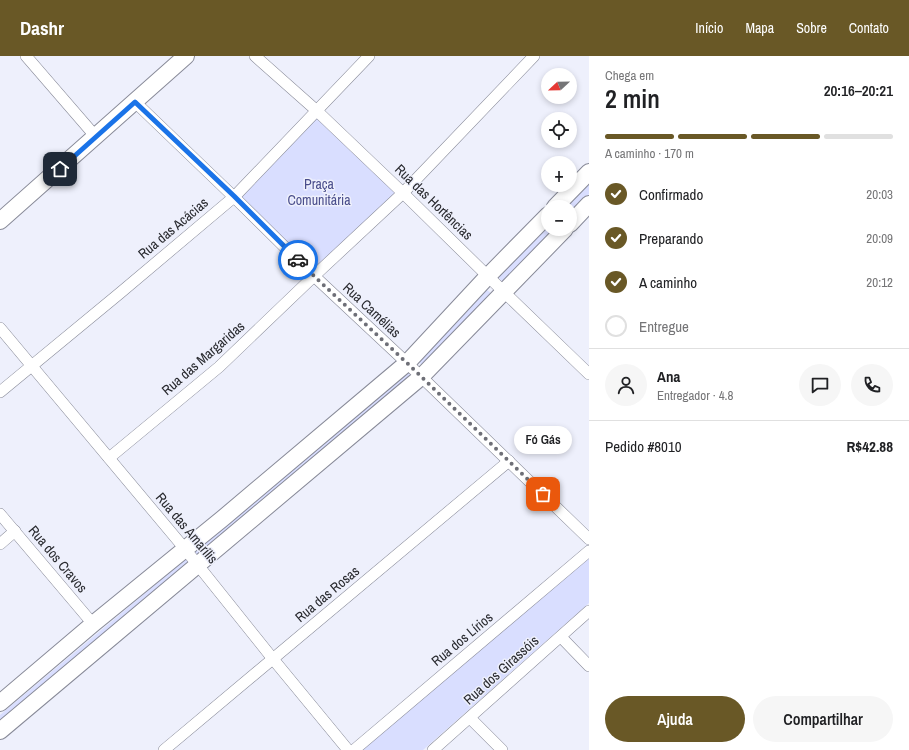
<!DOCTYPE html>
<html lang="pt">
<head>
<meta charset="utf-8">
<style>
  body { margin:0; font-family:"Archivo Narrow",sans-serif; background:#f6f6f6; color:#202124; height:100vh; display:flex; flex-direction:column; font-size:15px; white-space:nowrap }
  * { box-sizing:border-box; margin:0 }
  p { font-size:13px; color:#757577 }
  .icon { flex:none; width:22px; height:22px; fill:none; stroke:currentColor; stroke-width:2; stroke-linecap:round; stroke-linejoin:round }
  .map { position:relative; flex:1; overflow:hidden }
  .side { display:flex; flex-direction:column; background:#fff; width:320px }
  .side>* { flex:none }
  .needle { width:26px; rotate:248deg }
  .fabs { position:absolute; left:541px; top:12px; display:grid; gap:8px }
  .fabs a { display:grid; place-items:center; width:36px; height:36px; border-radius:50%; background:#fff; box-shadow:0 2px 6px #0003; font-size:20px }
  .pin { position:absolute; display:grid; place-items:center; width:34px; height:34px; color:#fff; margin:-17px; border-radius:8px; box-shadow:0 2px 6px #0006 }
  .courier { position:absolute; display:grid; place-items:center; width:40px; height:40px; margin:-20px; border:3px solid #1a73e8; border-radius:50%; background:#fff; color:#222; box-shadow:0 1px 5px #0007 }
  .bubble { position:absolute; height:28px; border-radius:14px; background:#fff; box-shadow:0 2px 6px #0003; font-size:13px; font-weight:600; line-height:28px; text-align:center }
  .summary em { font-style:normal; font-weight:600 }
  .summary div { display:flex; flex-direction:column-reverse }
  .summary { display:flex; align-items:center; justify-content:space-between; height:68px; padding:0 16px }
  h1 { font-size:26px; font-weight:600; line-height:30px }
  .bar { display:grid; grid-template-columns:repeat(4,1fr); gap:6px 4px; align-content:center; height:48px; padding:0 16px }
  .bar i { height:5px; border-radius:3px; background:#e0e0e0 }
  .bar .active { background:#695826 }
  .bar p { grid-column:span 4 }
  .line { display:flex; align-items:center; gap:10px; padding:0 16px; border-top:1px solid #e0e0e0 }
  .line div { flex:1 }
  .round { display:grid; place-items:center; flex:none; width:42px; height:42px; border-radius:21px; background:#f6f6f6 }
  ol { padding:0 16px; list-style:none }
  li { display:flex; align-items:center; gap:12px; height:44px }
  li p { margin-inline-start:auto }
  li .icon { padding:4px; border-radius:50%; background:#695826; color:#fff; stroke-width:4 }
  li:last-child { color:#757577 }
  li i { width:22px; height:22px; border:2px solid #e0e0e0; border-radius:50% }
  .cta { display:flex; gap:8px; margin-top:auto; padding:8px 16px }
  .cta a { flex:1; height:46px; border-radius:24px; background:#695826; color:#fff; font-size:16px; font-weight:600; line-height:46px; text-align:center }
  .cta a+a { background:#f6f6f6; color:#202124 }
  header { display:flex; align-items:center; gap:24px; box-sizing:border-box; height:56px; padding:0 20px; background:#695826; color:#fff }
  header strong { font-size:19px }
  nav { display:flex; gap:22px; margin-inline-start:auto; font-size:14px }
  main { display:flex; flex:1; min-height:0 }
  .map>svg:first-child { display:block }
  .green { fill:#d9deff }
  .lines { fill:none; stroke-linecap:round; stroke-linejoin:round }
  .street-casing { stroke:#888a98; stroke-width:12 }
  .secondary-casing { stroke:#888a98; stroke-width:18 }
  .street { stroke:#fff; stroke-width:11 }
  .secondary { stroke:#fff; stroke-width:16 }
  .done { stroke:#6e6f77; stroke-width:4; stroke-dasharray:0 7.2 }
  .route { stroke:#1a73e8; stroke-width:5 }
  .labels { text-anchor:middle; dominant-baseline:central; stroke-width:3; stroke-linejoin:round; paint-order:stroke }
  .park-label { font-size:14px; fill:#4a4e8c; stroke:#eef0fc }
  .street-label { font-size:14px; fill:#292a2f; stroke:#eef0fc }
</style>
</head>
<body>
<header>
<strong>Dashr</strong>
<nav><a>Início</a><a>Mapa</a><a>Sobre</a><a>Contato</a></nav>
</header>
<main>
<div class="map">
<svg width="589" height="694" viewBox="0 0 589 694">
  <rect width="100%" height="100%" fill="#eef0fc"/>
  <g class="green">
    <polygon points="317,61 398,137 314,214 239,141"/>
    <polygon points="589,128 589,138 570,158 570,151 567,151"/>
    <polygon points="548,170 548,173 556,173 504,227 498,221"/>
    <polygon points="487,234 492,238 424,311 419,306"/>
    <polygon points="407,316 413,321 198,500 193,494"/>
    <polygon points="589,500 589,547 423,694 361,694"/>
    <polygon points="186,503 189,508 0,667 0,659"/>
  </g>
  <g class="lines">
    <g class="street-casing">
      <g id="street">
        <polyline points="26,0 96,81"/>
        <polyline points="255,0 317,55 403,137 504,236 589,318"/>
        <polyline points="135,46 234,141 314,220 407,307 589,483"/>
        <polyline points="0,272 185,493 273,603 348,694"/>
        <polyline points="0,336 120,237 234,141 369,0"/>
        <polyline points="109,402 219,311 314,220 403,137 534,0"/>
        <polyline points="0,458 93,568"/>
        <polyline points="0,488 15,475"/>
        <polyline points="561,581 589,610"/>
        <polyline points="470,662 502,694"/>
        <polyline points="164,694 509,405"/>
        <polyline points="354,694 589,495"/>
        <polyline points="433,694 589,555"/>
      </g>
    </g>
    <g class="secondary-casing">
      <g id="secondary">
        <polyline points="555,151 589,116"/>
        <polyline points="0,165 186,0"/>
        <polyline points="570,168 589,148"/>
        <polyline points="0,647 93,568 222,463 407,307 488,220 548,159"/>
        <polyline points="0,675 421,321 565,173"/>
      </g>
    </g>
    <use href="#street" class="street"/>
    <use href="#secondary" class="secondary"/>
  </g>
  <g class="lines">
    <polyline class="done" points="298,204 314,220 407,307 543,438"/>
    <polyline class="route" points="60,113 135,46 234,140 298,204"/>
  </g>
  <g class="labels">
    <g class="park-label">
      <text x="319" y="128">Praça<tspan x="319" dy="16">Comunitária</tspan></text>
    </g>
    <g class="street-label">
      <text transform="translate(434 146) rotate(44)">Rua das Hortências</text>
      <text transform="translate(173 172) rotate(-40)">Rua das Acácias</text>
      <text transform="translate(372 254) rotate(43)">Rua Camélias</text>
      <text transform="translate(203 302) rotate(-41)">Rua das Margaridas</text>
      <text transform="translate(187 472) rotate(50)">Rua das Amarílis</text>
      <text transform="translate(58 503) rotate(50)">Rua dos Cravos</text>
      <text transform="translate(327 538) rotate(-40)">Rua das Rosas</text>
      <text transform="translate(462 583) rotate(-40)">Rua dos Lírios</text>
      <text transform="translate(501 614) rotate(-42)">Rua dos Girassóis</text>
    </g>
  </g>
</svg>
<div class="fabs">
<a><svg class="needle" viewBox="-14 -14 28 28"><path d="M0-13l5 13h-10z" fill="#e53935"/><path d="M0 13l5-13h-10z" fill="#757577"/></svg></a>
<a><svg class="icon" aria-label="locate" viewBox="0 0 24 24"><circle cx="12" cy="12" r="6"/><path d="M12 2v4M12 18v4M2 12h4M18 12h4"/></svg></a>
<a>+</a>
<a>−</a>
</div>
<div class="pin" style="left:543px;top:438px;background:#ea580c"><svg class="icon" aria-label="bag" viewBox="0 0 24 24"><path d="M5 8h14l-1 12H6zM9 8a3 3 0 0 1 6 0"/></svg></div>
<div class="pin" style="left:60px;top:113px;background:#1f2937"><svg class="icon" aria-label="home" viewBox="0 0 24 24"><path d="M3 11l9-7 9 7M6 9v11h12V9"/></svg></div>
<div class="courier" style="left:298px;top:204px"><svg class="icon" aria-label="car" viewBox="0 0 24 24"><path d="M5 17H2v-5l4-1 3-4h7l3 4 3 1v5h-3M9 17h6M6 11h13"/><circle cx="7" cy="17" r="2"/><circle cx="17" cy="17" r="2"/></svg></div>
<div class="bubble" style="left:514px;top:370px;width:58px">Fó Gás</div>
</div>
<section class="side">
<div class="summary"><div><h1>2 min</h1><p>Chega em</p></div><em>20:16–20:21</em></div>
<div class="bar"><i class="active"></i><i class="active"></i><i class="active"></i><i></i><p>A caminho · 170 m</p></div>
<ol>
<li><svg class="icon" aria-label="check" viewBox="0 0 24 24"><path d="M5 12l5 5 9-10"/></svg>Confirmado<p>20:03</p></li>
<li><svg class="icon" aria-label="check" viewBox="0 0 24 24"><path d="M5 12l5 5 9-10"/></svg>Preparando<p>20:09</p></li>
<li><svg class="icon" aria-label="check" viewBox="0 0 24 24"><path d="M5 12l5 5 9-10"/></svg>A caminho<p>20:12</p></li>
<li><i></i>Entregue</li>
</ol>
<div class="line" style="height:72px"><a class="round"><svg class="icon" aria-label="person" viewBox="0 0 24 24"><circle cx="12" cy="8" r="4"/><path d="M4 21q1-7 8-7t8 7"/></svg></a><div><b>Ana</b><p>Entregador · 4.8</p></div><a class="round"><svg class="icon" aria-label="chat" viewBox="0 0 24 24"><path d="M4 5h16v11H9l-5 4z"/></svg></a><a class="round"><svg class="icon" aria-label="phone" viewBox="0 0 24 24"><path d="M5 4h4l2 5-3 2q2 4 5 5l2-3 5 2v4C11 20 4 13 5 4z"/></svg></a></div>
<div class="line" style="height:52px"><div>Pedido #8010</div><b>R$42.88</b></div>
<div class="cta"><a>Ajuda</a><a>Compartilhar</a></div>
</section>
</main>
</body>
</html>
